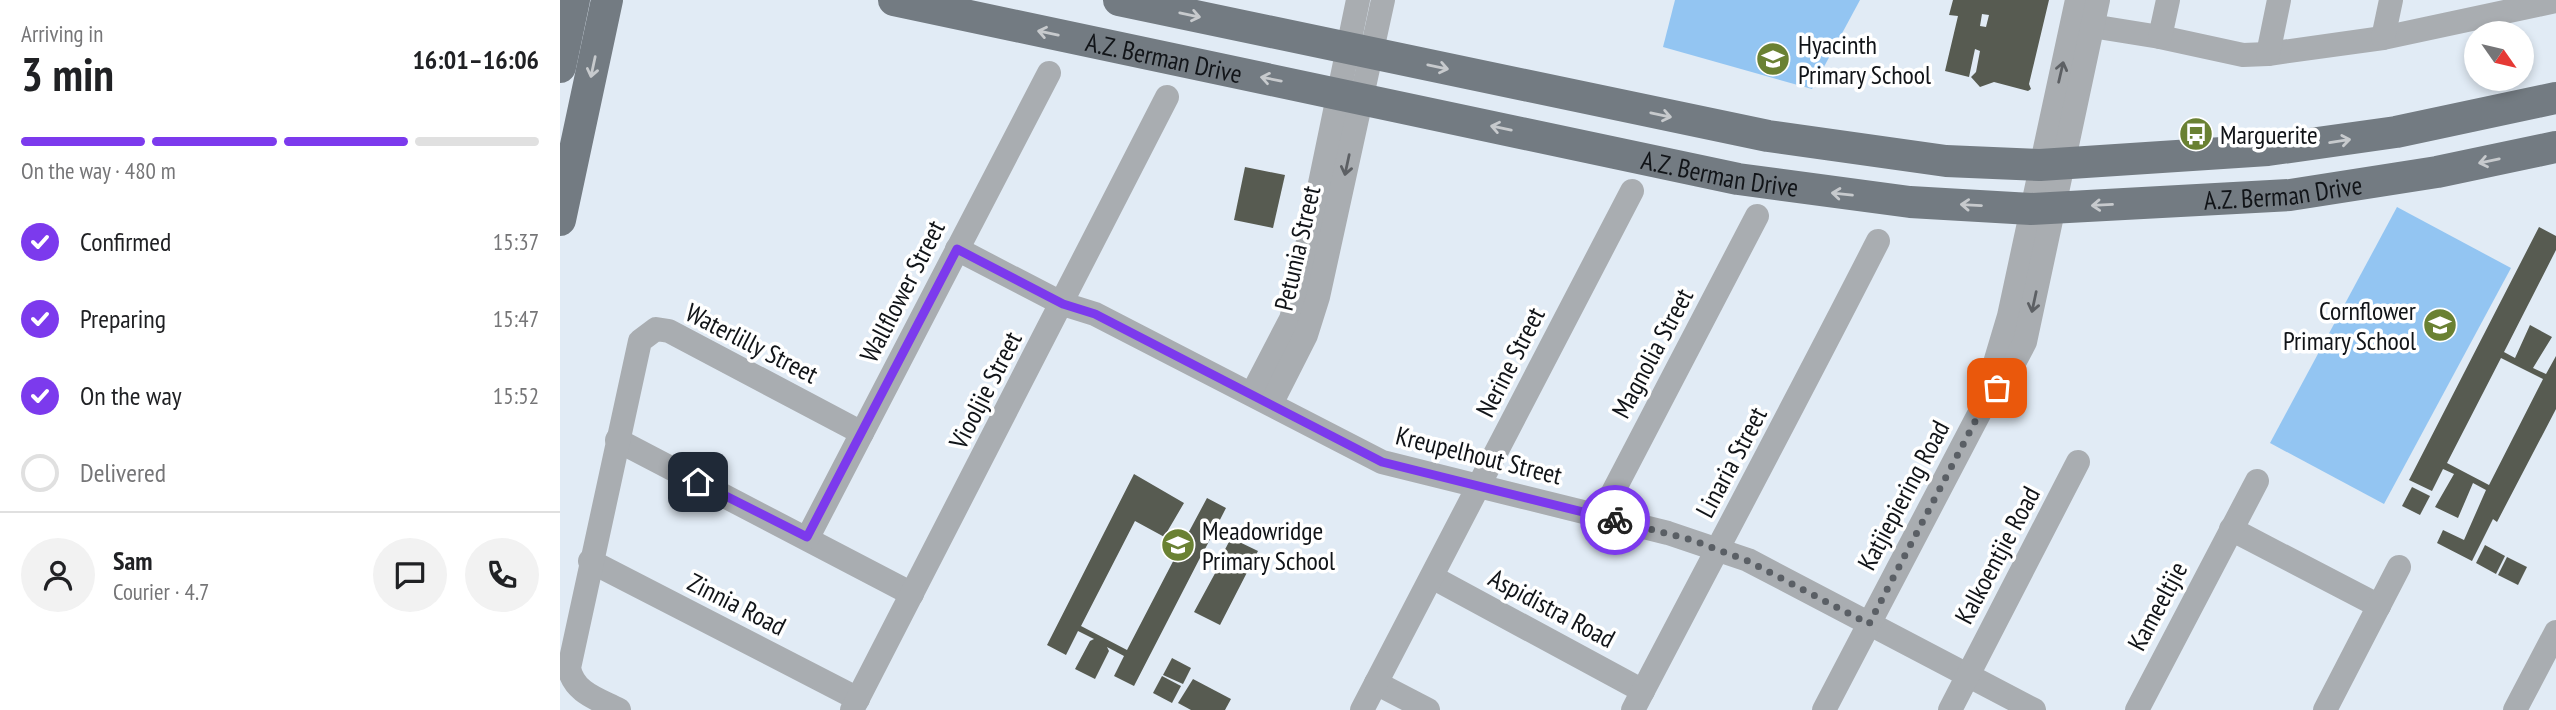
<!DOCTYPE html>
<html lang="en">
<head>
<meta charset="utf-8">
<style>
  body { margin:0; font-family:"PT Sans Narrow",sans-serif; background:#f2f2f2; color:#202124; height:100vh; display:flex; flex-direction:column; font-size:26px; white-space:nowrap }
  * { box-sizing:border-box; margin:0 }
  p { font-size:23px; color:#757577 }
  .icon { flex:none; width:38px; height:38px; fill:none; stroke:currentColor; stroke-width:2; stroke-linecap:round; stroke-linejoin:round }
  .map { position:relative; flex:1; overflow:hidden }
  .side { display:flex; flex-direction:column; background:#fff; width:560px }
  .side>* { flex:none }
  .needle { width:46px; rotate:124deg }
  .buttons { position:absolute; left:1904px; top:21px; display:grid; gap:14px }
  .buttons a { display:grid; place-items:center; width:70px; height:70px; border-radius:50%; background:#fff; box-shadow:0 4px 10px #0003; font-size:35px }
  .pin { position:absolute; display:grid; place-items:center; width:60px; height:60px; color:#fff; margin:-30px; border-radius:14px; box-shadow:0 4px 10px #0006 }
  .courier { position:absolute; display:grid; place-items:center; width:70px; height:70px; margin:-35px; border:5px solid #7c3aed; border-radius:50%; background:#fff; color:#222; box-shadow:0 2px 9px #0007 }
  .summary em { font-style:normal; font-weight:600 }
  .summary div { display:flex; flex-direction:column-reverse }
  .summary { display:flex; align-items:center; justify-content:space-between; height:119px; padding:0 21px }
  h1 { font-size:46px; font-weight:600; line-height:52px }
  .bar { display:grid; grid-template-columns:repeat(4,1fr); gap:10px 7px; align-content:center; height:84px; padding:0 21px }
  .bar i { height:9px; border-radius:5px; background:#e0e0e0 }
  .bar .active { background:#7c3aed }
  .bar p { grid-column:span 4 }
  .line { display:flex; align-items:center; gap:18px; padding:0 21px; border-top:2px solid #e0e0e0 }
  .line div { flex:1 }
  .round { display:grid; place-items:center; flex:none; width:74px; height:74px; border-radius:37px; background:#f2f2f2 }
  ol { padding:0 21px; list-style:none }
  li { display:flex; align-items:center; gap:21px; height:77px }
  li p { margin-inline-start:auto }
  li .icon { padding:7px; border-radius:50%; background:#7c3aed; color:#fff; stroke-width:4 }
  li:last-child { color:#757577 }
  li i { width:38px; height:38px; border:4px solid #e0e0e0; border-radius:50% }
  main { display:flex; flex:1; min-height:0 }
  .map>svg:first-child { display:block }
  .grass { fill:#93c5f2 }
  .building { fill:#575b51; fill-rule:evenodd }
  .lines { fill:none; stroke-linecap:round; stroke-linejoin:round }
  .minor { stroke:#a9adb1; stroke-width:24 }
  .major { stroke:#737b82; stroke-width:32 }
  .oneway { stroke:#c7cacd }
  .oneway2 { stroke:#5d6064 }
  .done { stroke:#5a5f65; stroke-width:7; stroke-dasharray:0 12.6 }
  .route { stroke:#7c3aed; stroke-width:9 }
  .labels { text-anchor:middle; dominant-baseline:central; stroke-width:7; stroke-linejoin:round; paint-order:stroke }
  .poi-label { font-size:26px; fill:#111418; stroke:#fff; text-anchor:start }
  .street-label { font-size:26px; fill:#111418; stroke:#fff }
</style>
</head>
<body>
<main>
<section class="side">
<div class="summary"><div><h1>3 min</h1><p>Arriving in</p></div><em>16:01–16:06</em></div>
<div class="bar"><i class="active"></i><i class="active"></i><i class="active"></i><i></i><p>On the way · 480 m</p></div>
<ol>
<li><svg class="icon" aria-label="check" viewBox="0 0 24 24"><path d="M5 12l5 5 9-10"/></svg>Confirmed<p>15:37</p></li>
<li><svg class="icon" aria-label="check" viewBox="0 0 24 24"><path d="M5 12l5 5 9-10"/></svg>Preparing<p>15:47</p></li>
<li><svg class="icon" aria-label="check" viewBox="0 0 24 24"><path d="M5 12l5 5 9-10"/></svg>On the way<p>15:52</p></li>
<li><i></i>Delivered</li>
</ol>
<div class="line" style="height:126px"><a class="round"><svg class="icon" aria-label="person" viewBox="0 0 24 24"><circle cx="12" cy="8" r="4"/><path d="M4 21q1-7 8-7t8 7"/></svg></a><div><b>Sam</b><p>Courier · 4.7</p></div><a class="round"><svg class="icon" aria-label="chat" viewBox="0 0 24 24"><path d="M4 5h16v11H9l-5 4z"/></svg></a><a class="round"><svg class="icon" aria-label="phone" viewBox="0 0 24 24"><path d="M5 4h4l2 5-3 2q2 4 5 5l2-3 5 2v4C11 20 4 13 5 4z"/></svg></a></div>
</section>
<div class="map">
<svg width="1996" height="710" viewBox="0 0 1996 710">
  <rect width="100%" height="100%" fill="#e1ebf5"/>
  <g class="grass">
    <polygon points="1115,0 1300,0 1252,89 1103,47"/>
    <polygon points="1837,207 1951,268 1824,504 1710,443"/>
  </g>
  <g class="building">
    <path d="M1393 0H1489L1469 84 1471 89 1468 91 1434 82 1420 87 1411 77 1416 72 1420 51 1415 49 1409 77 1385 71 1398 16 1389 15ZM1422 14 1429 15 1426 27 1420 26Z"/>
    <polygon points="685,167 725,175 713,228 674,220"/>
    <path d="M1979 227 1996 236V250L1944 352 1955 358 1970 325 1992 337 1973 368 1986 374 1996 356V409L1937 522 1933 519 1912 561 1877 543 1883 530 1904 540 1926 490 1913 483 1898 518 1875 507 1894 474 1883 469 1872 491 1849 480ZM1941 358 1983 379 1929 485 1887 463Z"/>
    <path d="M574 474 624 503 607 532 624 541 647 498 666 508 644 551 660 559 671 538 698 551 660 625 634 612 659 566 641 556 574 686 554 676 564 656 547 647 549 651 535 679 515 669 530 641 534 639 518 631 506 655 487 645ZM575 521 621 546 567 650 521 626Z"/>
    <polygon points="1852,487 1870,496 1860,515 1842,506"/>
    <polygon points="1925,545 1945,556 1936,574 1916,563"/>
    <polygon points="1947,557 1967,567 1958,585 1938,575"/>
    <polygon points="612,658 631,668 623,684 603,675"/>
    <polygon points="602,676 621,686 612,703 593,693"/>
    <polygon points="633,679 671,699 665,710 631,710 618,703"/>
  </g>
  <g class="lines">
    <g class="minor">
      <polyline points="1513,23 1600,37 1683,55 1708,54 1823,38 1996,1"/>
      <polyline points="1600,37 1608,0"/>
      <polyline points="1823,38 1831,0"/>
      <polyline points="1708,54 1719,0"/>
      <polyline points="397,249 503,304 535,314 822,462 1108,533 1188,560 1474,710"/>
      <polyline points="1430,391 1429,383 1449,316 1517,0"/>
      <polyline points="692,394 731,319 735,304 798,0"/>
      <polyline points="711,404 746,335 758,297 823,0"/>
      <polyline points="57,440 352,594"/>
      <polyline points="1040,517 1197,216"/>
      <polyline points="1671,529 1819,606"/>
      <polyline points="248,537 489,73"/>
      <polyline points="30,561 298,699"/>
      <polyline points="872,577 1083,691"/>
      <polyline points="816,683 868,710"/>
      <path d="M59 710C38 699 14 693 9 668L80 341 96 329 109 331 302 433"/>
      <polyline points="292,710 607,97"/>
      <polyline points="802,710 1072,191"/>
      <path d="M1073 710C1155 553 1238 398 1318 241"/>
      <polyline points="1264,710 1430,393 1446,378 1465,342 1538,0"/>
      <polyline points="1390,710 1518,462"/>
      <polyline points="1577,710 1697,481"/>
      <polyline points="1765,710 1839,567"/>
      <polyline points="1955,710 1996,632"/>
    </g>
    <g class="major">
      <path id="s1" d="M334 0 1178 179 1350 202 1471 209 1730 195 1877 172 1996 147"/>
      <polyline points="559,0 1208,136 1386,161 1480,165 1708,150 1836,132 1996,98"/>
      <polyline points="0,67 14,0"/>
      <polyline points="0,220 47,0"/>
    </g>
  </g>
  <defs><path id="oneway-shaft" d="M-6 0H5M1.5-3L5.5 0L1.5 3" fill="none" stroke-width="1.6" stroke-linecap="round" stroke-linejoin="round" transform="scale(1.75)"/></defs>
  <g class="oneway">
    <use href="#oneway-shaft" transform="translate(630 15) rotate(12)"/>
    <use href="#oneway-shaft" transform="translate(488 33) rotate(-168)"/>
    <use href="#oneway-shaft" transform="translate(33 67) rotate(102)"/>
    <use href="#oneway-shaft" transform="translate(878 67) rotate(12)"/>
    <use href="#oneway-shaft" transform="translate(711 79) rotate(-169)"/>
    <use href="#oneway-shaft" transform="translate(1101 115) rotate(12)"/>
    <use href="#oneway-shaft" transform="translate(941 128) rotate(-168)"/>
    <use href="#oneway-shaft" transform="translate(1780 141) rotate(-9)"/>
    <use href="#oneway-shaft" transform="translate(1929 161) rotate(168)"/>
    <use href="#oneway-shaft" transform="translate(1282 194) rotate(-174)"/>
    <use href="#oneway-shaft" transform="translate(1411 205) rotate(-177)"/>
    <use href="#oneway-shaft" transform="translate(1542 205) rotate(177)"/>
  </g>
  <g class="oneway2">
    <use href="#oneway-shaft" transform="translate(1501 72) rotate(-77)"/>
    <use href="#oneway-shaft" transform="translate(787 165) rotate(102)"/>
    <use href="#oneway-shaft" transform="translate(1474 302) rotate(102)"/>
  </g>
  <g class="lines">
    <polyline class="done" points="1055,520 1132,540 1188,561 1309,624 1430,393 1437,388"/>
    <polyline class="route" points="138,482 247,537 397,249 503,304 535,314 822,462 1055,520"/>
  </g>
  <defs>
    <g id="school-disc" transform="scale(1.75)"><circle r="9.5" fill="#6a8133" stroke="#fff"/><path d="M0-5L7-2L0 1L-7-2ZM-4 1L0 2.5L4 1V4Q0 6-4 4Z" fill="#fff"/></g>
    <g id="bus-disc" transform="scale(1.75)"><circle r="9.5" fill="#6a8133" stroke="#fff"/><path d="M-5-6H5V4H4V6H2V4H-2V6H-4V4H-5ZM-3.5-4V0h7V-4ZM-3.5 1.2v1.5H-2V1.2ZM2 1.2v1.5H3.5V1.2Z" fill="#fff"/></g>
  </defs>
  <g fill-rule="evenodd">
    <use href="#school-disc" x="1213" y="59"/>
    <use href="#bus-disc" x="1636" y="134"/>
    <use href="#school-disc" x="1880" y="325"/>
    <use href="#school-disc" x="618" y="545"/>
  </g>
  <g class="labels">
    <g class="poi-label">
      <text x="1238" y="44">Hyacinth<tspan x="1238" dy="30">Primary School</tspan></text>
      <text x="1660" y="134">Marguerite</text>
      <text x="1856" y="310" text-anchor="end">Cornflower<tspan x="1856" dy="30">Primary School</tspan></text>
      <text x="642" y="530">Meadowridge<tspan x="642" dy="30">Primary School</tspan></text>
    </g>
    <g class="street-label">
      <text stroke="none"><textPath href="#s1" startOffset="276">A.Z. Berman Drive</textPath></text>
      <text stroke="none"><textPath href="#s1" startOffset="844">A.Z. Berman Drive</textPath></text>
      <text stroke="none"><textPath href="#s1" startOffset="1410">A.Z. Berman Drive</textPath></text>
      <text transform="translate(737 248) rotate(-77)">Petunia Street</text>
      <text transform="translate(342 291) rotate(-63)">Wallflower Street</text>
      <text transform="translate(192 343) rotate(27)">Waterlilly Street</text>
      <text transform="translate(1092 353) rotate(-62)">Magnolia Street</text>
      <text transform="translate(950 362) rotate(-63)">Nerine Street</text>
      <text transform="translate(425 390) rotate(-63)">Viooljie Street</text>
      <text transform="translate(919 455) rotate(14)">Kreupelhout Street</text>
      <text transform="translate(1171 462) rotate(-62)">Linaria Street</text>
      <text transform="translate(1343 495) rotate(-62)">Katjiepiering Road</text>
      <text transform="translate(1437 555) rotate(-62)">Kalkoentjie Road</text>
      <text transform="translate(177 604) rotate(27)">Zinnia Road</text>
      <text transform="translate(1597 606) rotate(-62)">Kameeltjie</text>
      <text transform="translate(992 608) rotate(28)">Aspidistra Road</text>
    </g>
  </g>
</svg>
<div class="buttons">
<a><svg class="needle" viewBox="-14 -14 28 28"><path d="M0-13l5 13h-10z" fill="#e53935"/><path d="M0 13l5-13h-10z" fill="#757577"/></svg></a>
</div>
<div class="pin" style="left:1437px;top:388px;background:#ea580c"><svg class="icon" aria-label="bag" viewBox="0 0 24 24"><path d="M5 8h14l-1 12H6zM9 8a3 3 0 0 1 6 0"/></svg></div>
<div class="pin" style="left:138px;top:482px;background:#1f2937"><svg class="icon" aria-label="home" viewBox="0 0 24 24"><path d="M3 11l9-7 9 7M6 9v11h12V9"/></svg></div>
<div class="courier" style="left:1055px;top:520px"><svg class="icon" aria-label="bike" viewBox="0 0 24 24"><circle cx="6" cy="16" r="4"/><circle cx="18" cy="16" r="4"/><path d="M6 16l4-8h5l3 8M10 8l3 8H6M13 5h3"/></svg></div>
</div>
</main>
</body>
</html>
